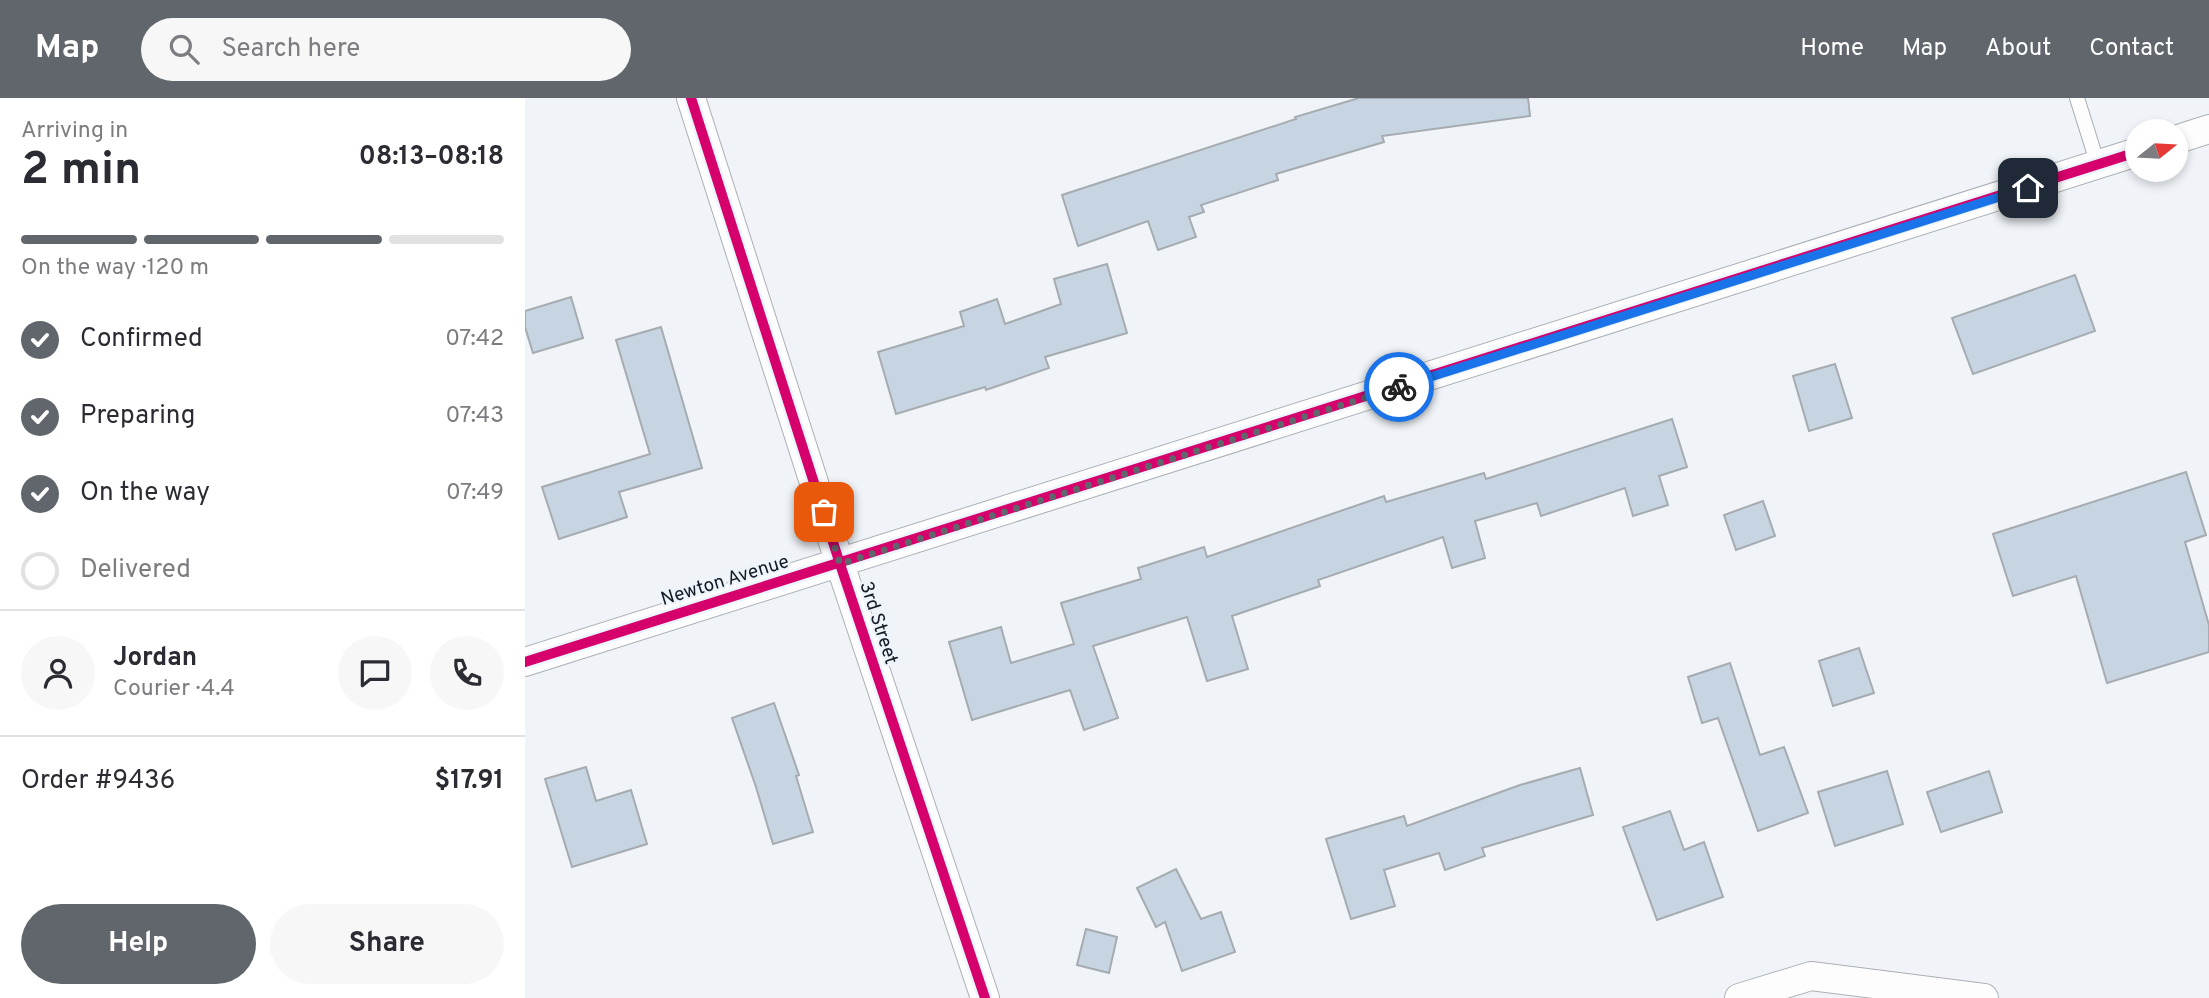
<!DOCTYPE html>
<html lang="en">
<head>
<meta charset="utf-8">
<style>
  body { margin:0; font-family:Overpass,sans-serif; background:#f7f7f7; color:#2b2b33; height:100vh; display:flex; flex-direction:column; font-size:26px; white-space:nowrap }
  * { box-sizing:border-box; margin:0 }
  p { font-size:23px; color:#7c7c81 }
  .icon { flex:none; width:38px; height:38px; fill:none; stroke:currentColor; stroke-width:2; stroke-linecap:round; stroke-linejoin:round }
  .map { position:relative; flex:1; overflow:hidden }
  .details { display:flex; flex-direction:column; background:#fff; width:525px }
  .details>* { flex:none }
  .needle { width:46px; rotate:72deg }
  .tools { position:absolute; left:1600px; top:21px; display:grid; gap:14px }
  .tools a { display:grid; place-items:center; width:63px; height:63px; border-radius:50%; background:#fff; box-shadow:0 4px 10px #0003; font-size:35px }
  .pin { position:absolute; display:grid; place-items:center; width:60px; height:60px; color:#fff; margin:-30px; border-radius:14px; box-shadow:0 4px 10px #0006 }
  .courier { position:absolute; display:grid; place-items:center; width:70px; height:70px; margin:-35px; border:5px solid #1a73e8; border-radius:50%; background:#fff; color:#222; box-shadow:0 2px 9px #0007 }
  .overview em { font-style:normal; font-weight:700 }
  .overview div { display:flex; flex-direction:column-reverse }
  .overview { display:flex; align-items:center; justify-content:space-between; height:119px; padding:0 21px }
  h1 { font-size:46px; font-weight:700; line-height:52px }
  .bar { display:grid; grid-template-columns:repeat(4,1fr); gap:10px 7px; align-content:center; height:84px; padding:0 21px }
  .bar i { height:9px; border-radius:5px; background:#e1e1e2 }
  .bar .on { background:#61666c }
  .bar p { grid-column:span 4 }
  .line { display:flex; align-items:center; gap:18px; padding:0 21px; border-top:2px solid #e1e1e2 }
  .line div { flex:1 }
  .round { display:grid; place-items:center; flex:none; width:74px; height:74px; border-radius:37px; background:#f7f7f7 }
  ol { padding:0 21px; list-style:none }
  li { display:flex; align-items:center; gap:21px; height:77px }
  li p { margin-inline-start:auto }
  li .icon { padding:7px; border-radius:50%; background:#61666c; color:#fff; stroke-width:4 }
  li:last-child { color:#7c7c81 }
  li i { width:38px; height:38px; border:4px solid #e1e1e2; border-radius:50% }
  .cta { display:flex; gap:14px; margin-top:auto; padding:14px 21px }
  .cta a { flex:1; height:80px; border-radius:42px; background:#61666c; color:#fff; font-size:28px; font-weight:700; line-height:80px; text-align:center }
  .cta a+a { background:#f7f7f7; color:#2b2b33 }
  header { display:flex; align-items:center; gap:42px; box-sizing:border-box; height:98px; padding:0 35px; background:#61666c; color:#fff }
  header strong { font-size:33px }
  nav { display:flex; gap:38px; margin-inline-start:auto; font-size:24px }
  .search { width:490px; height:63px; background:#f7f7f7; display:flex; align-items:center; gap:18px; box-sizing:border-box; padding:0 24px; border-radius:38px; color:#7c7c81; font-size:26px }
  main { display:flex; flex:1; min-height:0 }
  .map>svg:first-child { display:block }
  .building { fill:#c7d5e3; stroke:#a6abb0; stroke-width:2 }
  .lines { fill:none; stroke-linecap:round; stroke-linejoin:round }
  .lane-casing { stroke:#abb0b5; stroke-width:16 }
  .street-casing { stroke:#abb0b5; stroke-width:30 }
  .lane { stroke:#fdfdfe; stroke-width:14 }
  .street { stroke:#fdfdfe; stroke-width:28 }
  .cycleway-casing { stroke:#edf4fb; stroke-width:15 }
  .cycleway { stroke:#d6006c; stroke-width:10 }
  .done { stroke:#61666c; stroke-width:7; stroke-dasharray:0 12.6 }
  .route { stroke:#1a73e8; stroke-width:9 }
  .labels { text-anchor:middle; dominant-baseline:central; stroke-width:5; stroke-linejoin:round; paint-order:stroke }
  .street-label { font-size:19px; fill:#141a20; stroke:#edf4fb }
</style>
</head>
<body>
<header>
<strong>Map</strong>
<div class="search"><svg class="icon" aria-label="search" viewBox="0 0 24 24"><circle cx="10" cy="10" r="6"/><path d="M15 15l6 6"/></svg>Search here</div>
<nav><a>Home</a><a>Map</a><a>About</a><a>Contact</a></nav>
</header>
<main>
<section class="details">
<div class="overview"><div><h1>2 min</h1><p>Arriving in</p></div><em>08:13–08:18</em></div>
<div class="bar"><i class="on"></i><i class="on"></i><i class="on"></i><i></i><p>On the way · 120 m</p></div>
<ol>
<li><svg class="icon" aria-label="check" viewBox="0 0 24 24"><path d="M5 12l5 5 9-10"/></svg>Confirmed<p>07:42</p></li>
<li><svg class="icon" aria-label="check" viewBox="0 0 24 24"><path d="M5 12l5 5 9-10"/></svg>Preparing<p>07:43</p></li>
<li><svg class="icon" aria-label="check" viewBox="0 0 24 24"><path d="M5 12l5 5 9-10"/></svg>On the way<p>07:49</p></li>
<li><i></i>Delivered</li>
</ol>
<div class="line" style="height:126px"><a class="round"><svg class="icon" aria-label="person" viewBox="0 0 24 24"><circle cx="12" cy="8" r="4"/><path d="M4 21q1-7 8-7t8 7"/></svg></a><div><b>Jordan</b><p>Courier · 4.4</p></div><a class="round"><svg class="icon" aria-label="chat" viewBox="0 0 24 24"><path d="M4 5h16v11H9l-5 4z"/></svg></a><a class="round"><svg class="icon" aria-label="phone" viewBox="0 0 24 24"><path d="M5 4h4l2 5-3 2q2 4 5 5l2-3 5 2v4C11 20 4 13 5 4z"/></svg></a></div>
<div class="line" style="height:91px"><div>Order #9436</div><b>$17.91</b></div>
<div class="cta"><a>Help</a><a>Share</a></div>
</section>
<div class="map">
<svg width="1684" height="900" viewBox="0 0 1684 900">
  <rect width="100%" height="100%" fill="#f0f4f8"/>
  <g class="building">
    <polygon points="834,0 1003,0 1005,18 857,38 859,44 751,76 753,82 676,107 679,114 664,119 671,139 633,152 623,123 553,148 537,97 771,21 770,19"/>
    <polygon points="582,166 602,235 520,259 524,270 461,292 460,289 371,316 353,254 439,228 435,214 472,201 480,226 536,206 529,181"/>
    <polygon points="1550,177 1570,233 1448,276 1427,220"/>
    <polygon points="46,199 58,240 8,255 0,229 0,213"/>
    <polygon points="136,229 177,370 94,394 102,419 34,441 17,389 125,356 91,242"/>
    <polygon points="1310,266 1327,320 1284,333 1268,278"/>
    <polygon points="1147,321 1162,369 1134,378 1143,407 1108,418 1100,390 1016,418 1012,405 950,423 960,460 927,470 918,439 793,482 795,488 707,518 723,571 682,583 662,519 568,548 593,620 559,632 545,592 447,622 424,544 476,529 486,565 549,546 536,505 616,481 613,470 679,449 682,459 859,398 861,404 959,375 961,381"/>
    <polygon points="1661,374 1681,437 1660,444 1684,527 1684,554 1582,585 1551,478 1488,498 1468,436"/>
    <polygon points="1238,403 1250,438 1211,452 1199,417"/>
    <polygon points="1334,550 1349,595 1308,608 1294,563"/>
    <polygon points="1205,565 1235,657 1259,649 1283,715 1233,733 1193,620 1177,625 1163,579"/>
    <polygon points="249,605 274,677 271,678 288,734 248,746 231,689 207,620"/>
    <polygon points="61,669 71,703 106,692 122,746 47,769 20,681"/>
    <polygon points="1055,670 1068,717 957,750 960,758 920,772 914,755 859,772 870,808 826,821 801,741 879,718 882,728 995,687"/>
    <polygon points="1362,673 1378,726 1310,748 1293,694"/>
    <polygon points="1464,673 1477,714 1416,734 1402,694"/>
    <polygon points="1145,713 1159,752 1179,744 1198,799 1132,822 1098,729"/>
    <polygon points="651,771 676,821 696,814 710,854 657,873 640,824 631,829 612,790"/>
    <polygon points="561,831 592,839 584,875 552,867"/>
  </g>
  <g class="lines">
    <g class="lane-casing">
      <polyline id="lane" points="1552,0 1573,67"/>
    </g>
    <g class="street-casing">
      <g id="street">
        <polyline points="166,0 315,466 460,900"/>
        <polyline points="1650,42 1684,31"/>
        <polyline points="0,564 1612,54"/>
        <polyline points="1214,900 1286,878 1459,900"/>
      </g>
    </g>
    <use href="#lane" class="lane"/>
    <use href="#street" class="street"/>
    <g class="cycleway-casing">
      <g id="cycleway">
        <polyline points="166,0 315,466 460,900"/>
        <polyline points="0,564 1612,54"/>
      </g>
    </g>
    <use href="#cycleway" class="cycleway"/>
  </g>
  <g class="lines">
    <polyline class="done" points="299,414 315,466 874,289"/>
    <polyline class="route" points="874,289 1503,90"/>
  </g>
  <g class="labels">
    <g class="street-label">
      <text transform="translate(200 483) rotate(-17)">Newton Avenue</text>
      <text transform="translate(353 525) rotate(72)">3rd Street</text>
    </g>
  </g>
</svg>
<div class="tools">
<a><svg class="needle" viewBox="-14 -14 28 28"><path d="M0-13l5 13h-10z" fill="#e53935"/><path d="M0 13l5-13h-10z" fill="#7c7c81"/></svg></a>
</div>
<div class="pin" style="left:299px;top:414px;background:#ea580c"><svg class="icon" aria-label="bag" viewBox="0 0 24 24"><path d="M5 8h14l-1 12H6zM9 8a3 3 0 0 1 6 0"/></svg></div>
<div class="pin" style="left:1503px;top:90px;background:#1f2937"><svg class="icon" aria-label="home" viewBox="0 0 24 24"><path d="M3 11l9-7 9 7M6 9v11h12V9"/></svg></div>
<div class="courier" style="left:874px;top:289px"><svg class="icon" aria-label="bike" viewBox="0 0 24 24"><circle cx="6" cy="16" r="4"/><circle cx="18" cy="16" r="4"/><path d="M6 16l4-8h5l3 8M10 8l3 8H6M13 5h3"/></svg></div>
</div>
</main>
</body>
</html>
